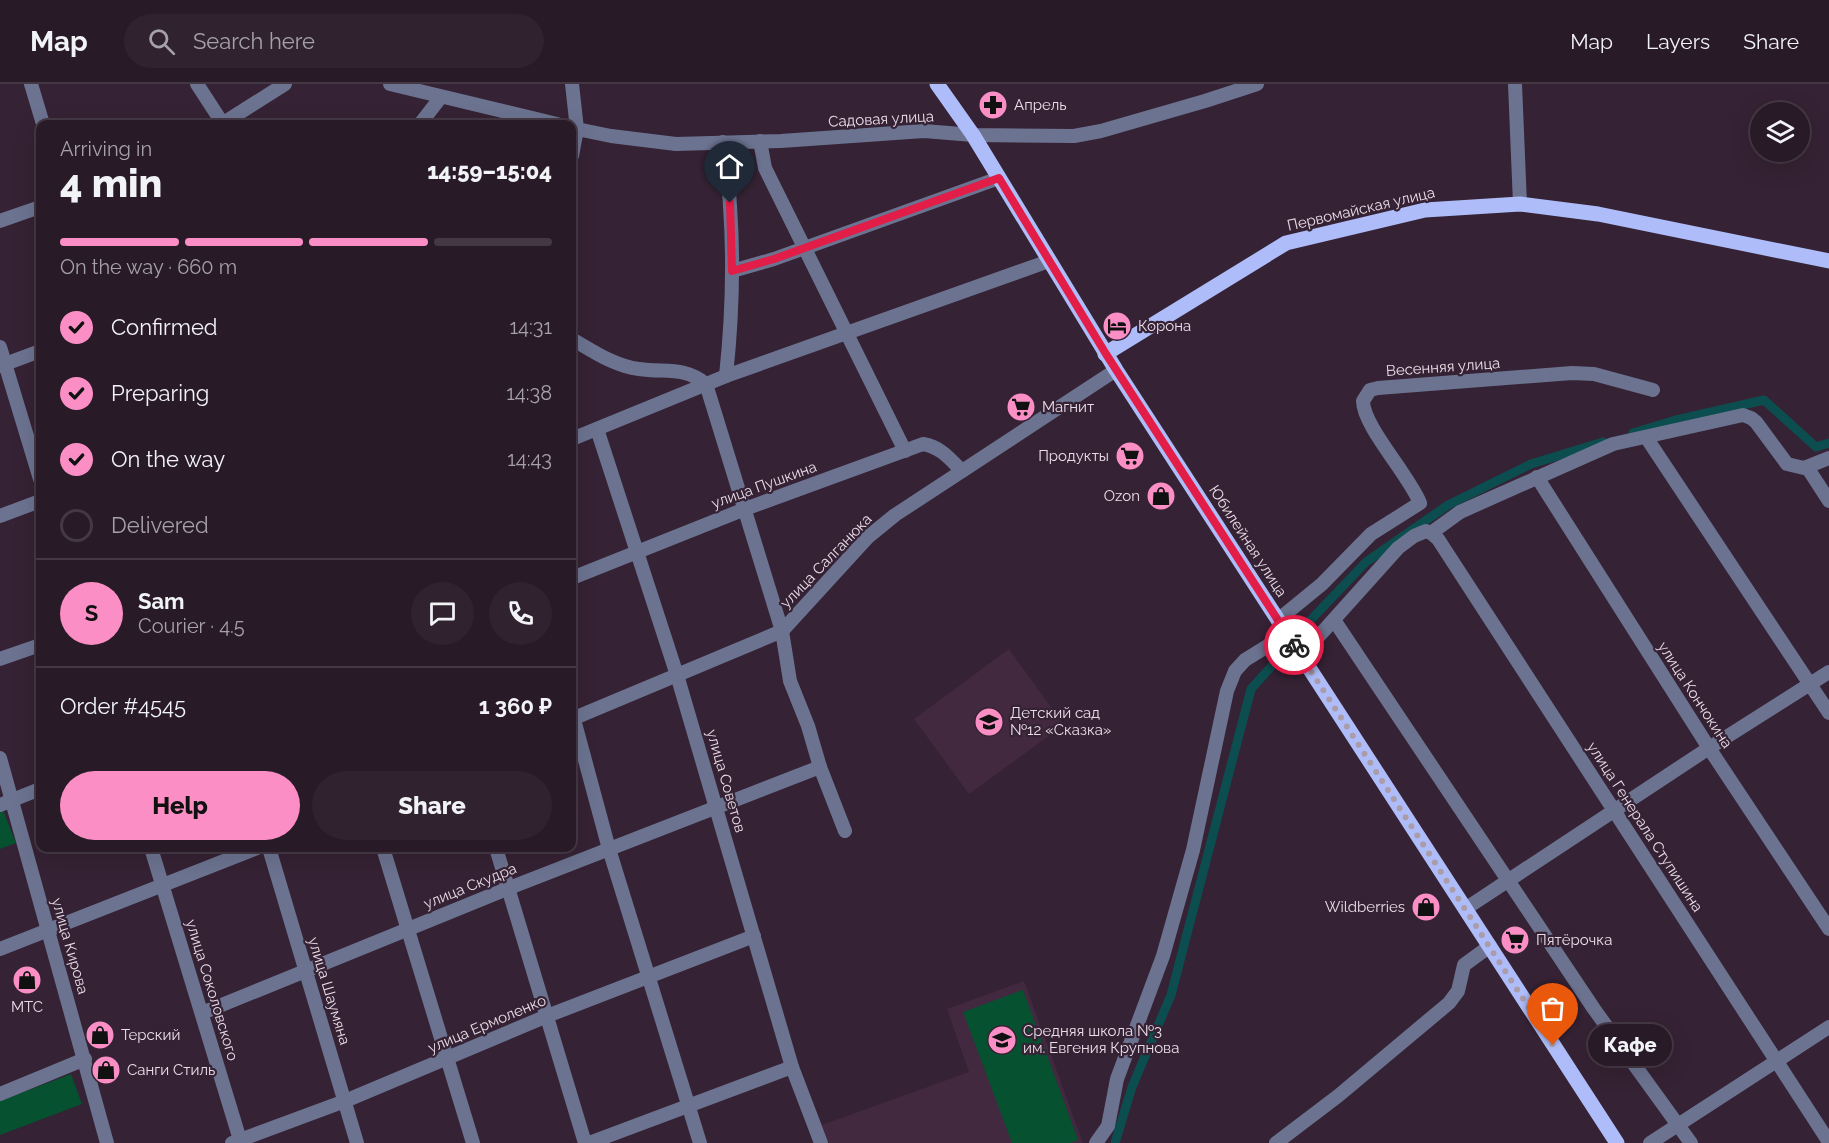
<!DOCTYPE html>
<html lang="en">
<head>
<meta charset="utf-8">
<style>
  body { margin:0; font-family:Raleway,sans-serif; background:#30232f; color:#f1f3f6; height:100vh; display:flex; flex-direction:column; font-size:22px; white-space:nowrap }
  * { box-sizing:border-box; margin:0 }
  p { font-size:20px; color:#a5a1a7 }
  .icon { flex:none; width:33px; height:33px; fill:none; stroke:currentColor; stroke-width:2; stroke-linecap:round; stroke-linejoin:round }
  .map { position:relative; flex:1; overflow:hidden }
  .drawer { position:absolute; left:36px; top:36px; width:540px; height:732px; display:flex; flex-direction:column; background:#281a27; border-radius:12px; box-shadow:0 6px 24px #0002,0 0 0 2px #443844 }
  .drawer>* { flex:none }
  .tools { position:absolute; left:1750px; top:18px; display:grid; gap:12px }
  .tools a { display:grid; place-items:center; width:60px; height:60px; border-radius:50%; background:#281a27; box-shadow:0 6px 24px #0002,0 0 0 2px #443844; font-size:30px }
  .pin { position:absolute; display:grid; place-items:center; width:51px; height:51px; color:#fff; margin:-62px -26px; border-radius:50% 50% 50% 0; rotate:-45deg; box-shadow:0 0 6px #0007 }
  .pin .icon { rotate:45deg }
  .courier { position:absolute; display:grid; place-items:center; width:60px; height:60px; margin:-30px; border:4px solid #e11d48; border-radius:50%; background:#fff; color:#222; box-shadow:0 2px 8px #0007 }
  .bubble { position:absolute; height:42px; border-radius:21px; background:#281a27; box-shadow:0 6px 24px #0002,0 0 0 2px #443844; font-size:20px; font-weight:800; line-height:42px; text-align:center }
  .head em { font-style:normal; font-weight:800 }
  .head div { display:flex; flex-direction:column-reverse }
  .head { display:flex; align-items:center; justify-content:space-between; height:102px; padding:0 24px }
  h1 { font-size:39px; font-weight:800; line-height:45px }
  .bar { display:grid; grid-template-columns:repeat(4,1fr); gap:9px 6px; align-content:center; height:72px; padding:0 24px }
  .bar i { height:8px; border-radius:4px; background:#443844 }
  .bar .selected { background:#fb8fc5 }
  .bar p { grid-column:span 4 }
  .line { display:flex; align-items:center; gap:15px; padding:0 24px; border-top:2px solid #443844 }
  .line div { flex:1 }
  .round { display:grid; place-items:center; flex:none; width:63px; height:63px; border-radius:32px; background:#30232f }
  ol { padding:0 24px; list-style:none }
  li { display:flex; align-items:center; gap:18px; height:66px }
  li p { margin-inline-start:auto }
  li .icon { padding:6px; border-radius:50%; background:#fb8fc5; color:#111; stroke-width:4 }
  li:last-child { color:#a5a1a7 }
  li i { width:33px; height:33px; border:3px solid #443844; border-radius:50% }
  .primary-button { display:flex; gap:12px; margin-top:auto; padding:12px 24px }
  .primary-button a { flex:1; height:69px; border-radius:36px; background:#fb8fc5; color:#111; font-size:24px; font-weight:800; line-height:69px; text-align:center }
  .primary-button a+a { background:#30232f; color:#f1f3f6 }
  header { display:flex; align-items:center; gap:36px; box-sizing:border-box; height:84px; padding:0 30px; background:#281a27; border-bottom:2px solid #443844 }
  header strong { font-size:28px }
  nav { display:flex; gap:33px; margin-inline-start:auto; font-size:21px }
  .search { width:420px; height:54px; background:#30232f; display:flex; align-items:center; gap:15px; box-sizing:border-box; padding:0 21px; border-radius:33px; color:#a5a1a7; font-size:22px }
  .map>svg:first-child { display:block }
  .built { fill:#422940 }
  .green { fill:#065130 }
  .lines { fill:none; stroke-linecap:round; stroke-linejoin:round }
  .canal { stroke:#0c4e4f; stroke-width:9 }
  .minor { stroke:#6c7390; stroke-width:14 }
  .major { stroke:#aebdf9; stroke-width:15 }
  .done { stroke:#ab9ca9; stroke-width:6; stroke-dasharray:0 10.8 }
  .route { stroke:#e11d48; stroke-width:8 }
  .labels { text-anchor:middle; dominant-baseline:central; stroke-width:4.5; stroke-linejoin:round; paint-order:stroke }
  .poi-label { font-size:15px; fill:#eadde8; stroke:#352234; text-anchor:start }
  .street-label { font-size:15px; fill:#eadde8; stroke:#352234 }
</style>
</head>
<body>
<header>
<strong>Map</strong>
<div class="search"><svg class="icon" aria-label="search" viewBox="0 0 24 24"><circle cx="10" cy="10" r="6"/><path d="M15 15l6 6"/></svg>Search here</div>
<nav><a>Map</a><a>Layers</a><a>Share</a></nav>
</header>
<div class="map">
<svg width="1829" height="1059" viewBox="0 0 1829 1059">
  <rect width="100%" height="100%" fill="#352234"/>
  <g class="built">
    <polygon points="1009,565 1064,641 969,710 914,635"/>
    <polygon points="1024,897 1083,1059 829,1059 822,1041 969,988 947,925"/>
  </g>
  <g class="green">
    <polygon points="3,726 16,759 0,765 0,727"/>
    <polygon points="1023,906 1078,1056 1070,1059 1012,1059 963,928"/>
    <polygon points="71,990 82,1020 0,1051 0,1017"/>
  </g>
  <g class="lines">
    <g class="canal">
      <polyline points="1633,349 1676,336 1764,316 1816,363 1829,359"/>
      <polyline points="1304,543 1366,478 1448,421 1531,380 1603,358"/>
      <polyline points="1115,1059 1132,1003 1171,911 1251,605 1279,574"/>
    </g>
    <g class="minor">
      <polyline points="31,0 43,40"/>
      <polyline points="197,0 223,40"/>
      <polyline points="390,0 557,40"/>
      <polyline points="1515,0 1520,120"/>
      <polyline points="222,40 285,0"/>
      <polyline points="420,40 441,13"/>
      <polyline points="572,44 611,52 676,60 781,57 924,47 973,51 1074,52 1101,47 1205,17 1257,0"/>
      <polyline points="760,57 765,84 905,367"/>
      <path d="M723 58C725 79 729 101 730 122 734 179 732 236 726 292"/>
      <polyline points="572,72 577,45 572,0"/>
      <polyline points="0,137 40,123"/>
      <polyline points="732,187 774,175 999,94"/>
      <path d="M572 255C593 267 614 282 639 285 665 289 684 282 706 300L782 547 790 597 808 642 820 683 845 747"/>
      <polyline points="0,263 40,395"/>
      <polyline points="0,282 40,267"/>
      <polyline points="597,345 677,591 792,983 821,1059"/>
      <polyline points="1646,353 1829,629"/>
      <polyline points="572,355 726,292 1049,177"/>
      <polyline points="1807,383 1829,417"/>
      <polyline points="1537,393 1709,664 1829,845"/>
      <polyline points="0,432 40,417"/>
      <polyline points="1431,449 1438,455 1829,1058"/>
      <path d="M572 494 745 425 923 360C941 363 950 375 962 387"/>
      <path d="M1278 536 1322 500 1371 450 1420 419C1409 391 1363 342 1363 317L1370 306 1378 304 1572 289 1594 290 1653 306"/>
      <polyline points="1334,536 1594,925 1691,1059"/>
      <polyline points="1301,572 1398,464 1414,452 1426,447 1431,449 1460,428 1613,360 1743,331 1751,334 1756,338 1787,380 1804,384 1829,374"/>
      <polyline points="0,575 40,561"/>
      <polyline points="572,628 609,765 700,1059"/>
      <polyline points="572,635 782,547 868,453 895,431 1116,286"/>
      <polyline points="0,674 107,1059"/>
      <polyline points="0,721 40,705"/>
      <polyline points="151,764 241,1059"/>
      <polyline points="269,764 357,1059"/>
      <polyline points="383,764 473,1059"/>
      <polyline points="496,764 585,1059"/>
      <polyline points="1465,825 1709,664 1829,588"/>
      <polyline points="0,865 257,764"/>
      <polyline points="202,929 509,804 820,683"/>
      <polyline points="0,1010 85,975"/>
      <polyline points="232,1059 345,1017 547,932 754,852"/>
      <polyline points="589,1059 792,983"/>
      <polyline points="1096,1059 1108,1042 1117,995 1163,872 1193,766 1227,607 1235,587 1245,576 1287,550"/>
      <polyline points="1276,1059 1338,1012 1449,919 1458,907 1464,881 1490,862"/>
      <polyline points="1650,1059 1829,943"/>
    </g>
    <g class="major">
      <polyline points="937,0 973,51 1116,286 1617,1059"/>
      <polyline points="1105,270 1286,159 1425,126 1520,120 1598,130 1829,177"/>
    </g>
  </g>
  <g class="lines">
    <polyline class="done" points="1294,561 1553,961"/>
    <polyline class="route" points="730,119 732,187 774,175 999,94 1106,270 1294,561"/>
  </g>
  <defs>
    <g id="pharmacy-disc" transform="scale(1.5)"><circle r="9.5" fill="#fb8fc5" stroke="#352234"/><path d="M-2-6h4v4h4v4h-4v4h-4v-4h-4v-4h4Z" fill="#111"/></g>
    <g id="hotel-disc" transform="scale(1.5)"><circle r="9.5" fill="#fb8fc5" stroke="#352234"/><path d="M-6-4.5h1.5V1H6V5H4.5V3h-9V5H-6ZM-4 0a1.8 1.8 0 1 1 3.6 0ZM.5 0V-2.5h3Q6-2.5 6 0Z" fill="#111"/></g>
    <g id="supermarket-disc" transform="scale(1.5)"><circle r="9.5" fill="#fb8fc5" stroke="#352234"/><path d="M-6-5.5h2.5l.6 2H6L4.5 2H-2.5L-4.4-4H-6ZM-1.5 3.2a1.3 1.3 0 1 0 .1 0ZM3 3.2a1.3 1.3 0 1 0 .1 0Z" fill="#111"/></g>
    <g id="shop-disc" transform="scale(1.5)"><circle r="9.5" fill="#fb8fc5" stroke="#352234"/><path d="M-5-2.5h2.3a2.7 3.5 0 0 1 5.4 0H5L5.5 6h-11ZM-1.5-2.5h3a1.5 2.3 0 0 0-3 0Z" fill="#111"/></g>
    <g id="school-disc" transform="scale(1.5)"><circle r="9.5" fill="#fb8fc5" stroke="#352234"/><path d="M0-5L7-2L0 1L-7-2ZM-4 1L0 2.5L4 1V4Q0 6-4 4Z" fill="#111"/></g>
  </defs>
  <g fill-rule="evenodd">
    <use href="#pharmacy-disc" x="993" y="21"/>
    <use href="#hotel-disc" x="1117" y="242"/>
    <use href="#supermarket-disc" x="1021" y="323"/>
    <use href="#supermarket-disc" x="1130" y="372"/>
    <use href="#shop-disc" x="1161" y="412"/>
    <use href="#school-disc" x="989" y="638"/>
    <use href="#shop-disc" x="1426" y="823"/>
    <use href="#supermarket-disc" x="1515" y="856"/>
    <use href="#shop-disc" x="27" y="896"/>
    <use href="#shop-disc" x="100" y="951"/>
    <use href="#school-disc" x="1002" y="956"/>
    <use href="#shop-disc" x="106" y="986"/>
  </g>
  <g class="labels">
    <g class="poi-label">
      <text x="1014" y="21">Апрель</text>
      <text x="1138" y="242">Корона</text>
      <text x="1042" y="323">Магнит</text>
      <text x="1109" y="372" text-anchor="end">Продукты</text>
      <text x="1140" y="412" text-anchor="end">Ozon</text>
      <text x="1010" y="629">Детский сад<tspan x="1010" dy="17">№12 «Сказка»</tspan></text>
      <text x="1405" y="823" text-anchor="end">Wildberries</text>
      <text x="1536" y="856">Пятёрочка</text>
      <text x="27" y="923" text-anchor="middle">МТС</text>
      <text x="1023" y="947">Средняя школа №3<tspan x="1023" dy="17">им. Евгения Крупнова</tspan></text>
      <text x="121" y="951">Терский</text>
      <text x="127" y="986">Санги Стиль</text>
    </g>
    <g class="street-label">
      <text transform="translate(881 35) rotate(-3)">Садовая улица</text>
      <text transform="translate(1361 125) rotate(-13)">Первомайская улица</text>
      <text transform="translate(1443 283) rotate(-4)">Весенняя улица</text>
      <text transform="translate(764 401) rotate(-20)">улица Пушкина</text>
      <text transform="translate(1248 457) rotate(57)">Юбилейная улица</text>
      <text transform="translate(826 477) rotate(-46)">улица Салганюка</text>
      <text transform="translate(1695 611) rotate(57)">улица Кончокина</text>
      <text transform="translate(726 697) rotate(74)">улица Советов</text>
      <text transform="translate(1645 743) rotate(57)">улица Генерала Ступишина</text>
      <text transform="translate(470 802) rotate(-22)">улица Скудра</text>
      <text transform="translate(70 862) rotate(74)">улица Кирова</text>
      <text transform="translate(212 906) rotate(73)">улица Соколовского</text>
      <text transform="translate(329 907) rotate(73)">улица Шаумяна</text>
      <text transform="translate(487 940) rotate(-23)">улица Ермоленко</text>
    </g>
  </g>
</svg>
<div class="tools">
<a><svg class="icon" aria-label="layers" viewBox="0 0 24 24"><path d="M12 4l9 5-9 5-9-5zM3 14l9 5 9-5"/></svg></a>
</div>
<div class="pin" style="left:1553px;top:961px;background:#ea580c"><svg class="icon" aria-label="bag" viewBox="0 0 24 24"><path d="M5 8h14l-1 12H6zM9 8a3 3 0 0 1 6 0"/></svg></div>
<div class="pin" style="left:730px;top:119px;background:#1f2937"><svg class="icon" aria-label="home" viewBox="0 0 24 24"><path d="M3 11l9-7 9 7M6 9v11h12V9"/></svg></div>
<div class="courier" style="left:1294px;top:561px"><svg class="icon" aria-label="bike" viewBox="0 0 24 24"><circle cx="6" cy="16" r="4"/><circle cx="18" cy="16" r="4"/><path d="M6 16l4-8h5l3 8M10 8l3 8H6M13 5h3"/></svg></div>
<div class="bubble" style="left:1588px;top:940px;width:84px">Кафе</div>
<section class="drawer">
<div class="head"><div><h1>4 min</h1><p>Arriving in</p></div><em>14:59–15:04</em></div>
<div class="bar"><i class="selected"></i><i class="selected"></i><i class="selected"></i><i></i><p>On the way · 660 m</p></div>
<ol>
<li><svg class="icon" aria-label="check" viewBox="0 0 24 24"><path d="M5 12l5 5 9-10"/></svg>Confirmed<p>14:31</p></li>
<li><svg class="icon" aria-label="check" viewBox="0 0 24 24"><path d="M5 12l5 5 9-10"/></svg>Preparing<p>14:38</p></li>
<li><svg class="icon" aria-label="check" viewBox="0 0 24 24"><path d="M5 12l5 5 9-10"/></svg>On the way<p>14:43</p></li>
<li><i></i>Delivered</li>
</ol>
<div class="line" style="height:108px"><b class="round" style="background:#fb8fc5;color:#111">S</b><div><b>Sam</b><p>Courier · 4.5</p></div><a class="round"><svg class="icon" aria-label="chat" viewBox="0 0 24 24"><path d="M4 5h16v11H9l-5 4z"/></svg></a><a class="round"><svg class="icon" aria-label="phone" viewBox="0 0 24 24"><path d="M5 4h4l2 5-3 2q2 4 5 5l2-3 5 2v4C11 20 4 13 5 4z"/></svg></a></div>
<div class="line" style="height:78px"><div>Order #4545</div><b>1 360 ₽</b></div>
<div class="primary-button"><a>Help</a><a>Share</a></div>
</section>
</div>
</body>
</html>
